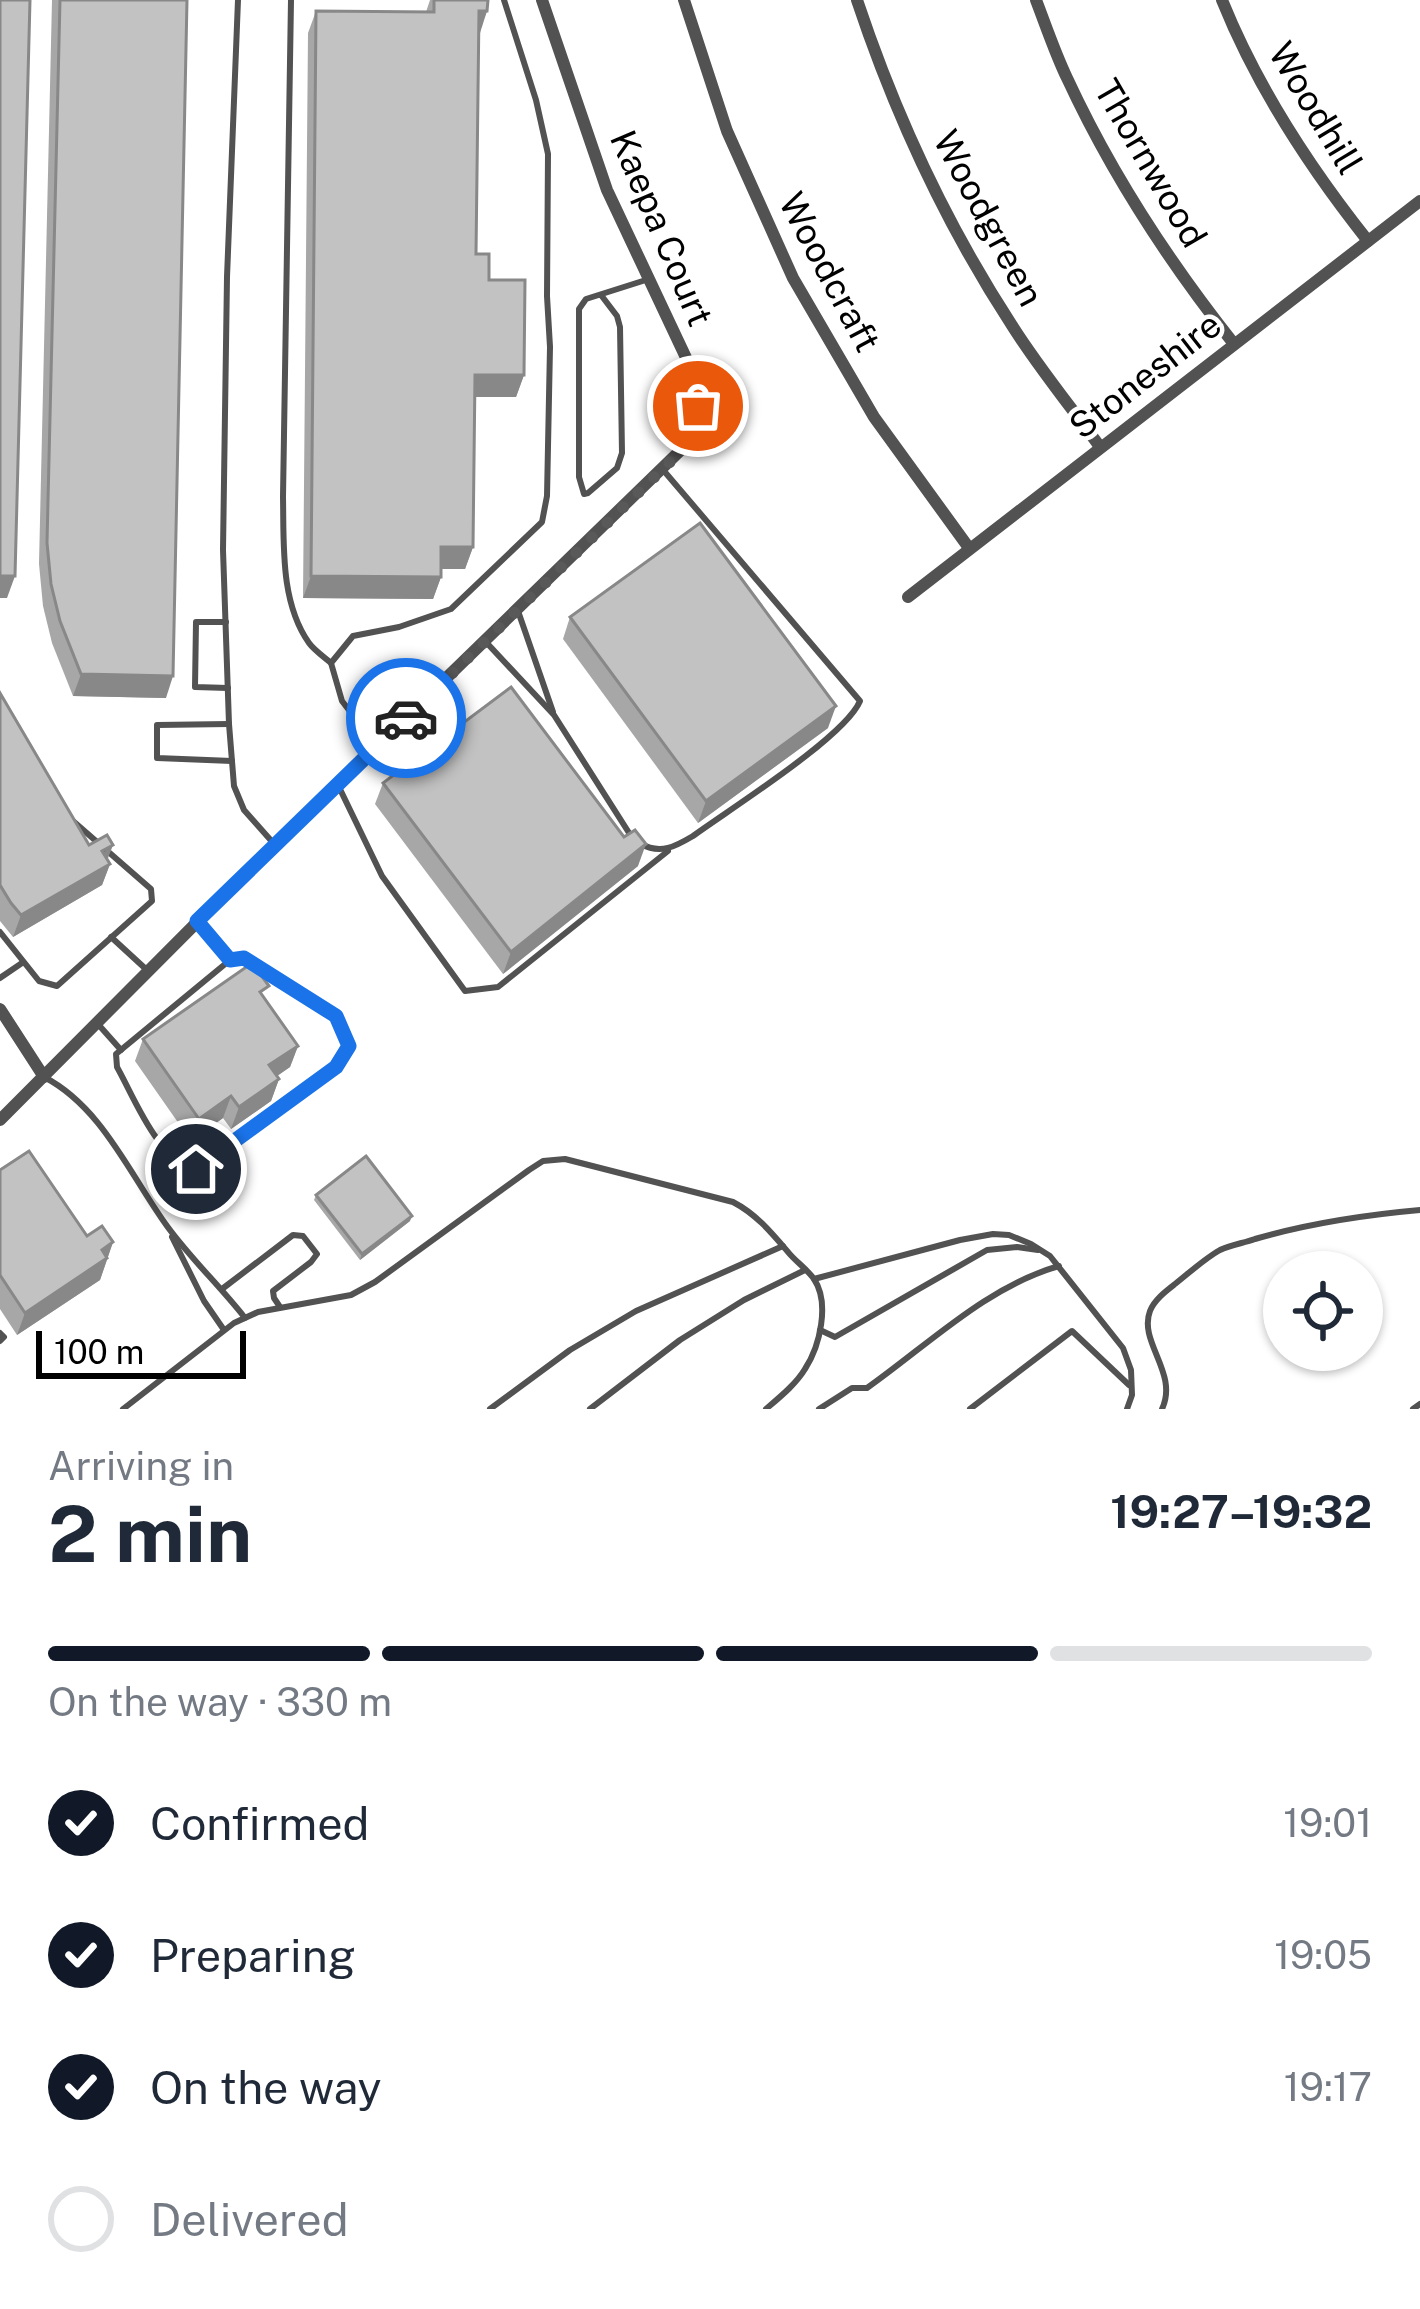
<!DOCTYPE html>
<html lang="en">
<head>
<meta charset="utf-8">
<style>
  body { margin:0; font-family:"Public Sans",sans-serif; background:#f2f2f3; color:#1f2937; height:100vh; display:flex; flex-direction:column; font-size:45px; white-space:nowrap }
  * { box-sizing:border-box; margin:0 }
  p { font-size:39px; color:#747a83 }
  .icon { flex:none; width:66px; height:66px; fill:none; stroke:currentColor; stroke-width:2; stroke-linecap:round; stroke-linejoin:round }
  .map { position:relative; height:1409px; overflow:hidden }
  .panel { display:flex; flex-direction:column; background:#fff; flex:1 }
  .panel>* { flex:none }
  .controls { position:absolute; left:1263px; top:1251px; display:grid; gap:24px }
  .controls a { display:grid; place-items:center; width:120px; height:120px; border-radius:50%; background:#fff; box-shadow:0 3px 9px #0004; font-size:60px }
  .scale { position:absolute; left:36px; bottom:30px; width:210px; box-sizing:border-box; padding-left:12px; border:6px solid #000; border-top:0; font-size:33px; line-height:42px; white-space:nowrap; color:#000; -webkit-text-stroke:9px #fff; paint-order:stroke }
  .pin { position:absolute; display:grid; place-items:center; width:102px; height:102px; color:#fff; margin:-51px; border:6px solid #fff; border-radius:50%; box-shadow:0 3px 12px #0007 }
  .courier { position:absolute; display:grid; place-items:center; width:120px; height:120px; margin:-60px; border:9px solid #1a73e8; border-radius:50%; background:#fff; color:#222; box-shadow:0 3px 15px #0007 }
  .head em { font-style:normal; font-weight:700 }
  .head div { display:flex; flex-direction:column-reverse }
  .head { display:flex; align-items:center; justify-content:space-between; height:204px; padding:0 48px }
  h1 { font-size:78px; font-weight:700; line-height:90px }
  .bar { display:grid; grid-template-columns:repeat(4,1fr); gap:18px 12px; align-content:center; height:144px; padding:0 48px }
  .bar i { height:15px; border-radius:9px; background:#e0e1e3 }
  .bar .on { background:#111827 }
  .bar p { grid-column:span 4 }
  ol { padding:0 48px; list-style:none }
  li { display:flex; align-items:center; gap:36px; height:132px }
  li p { margin-inline-start:auto }
  li .icon { padding:12px; border-radius:50%; background:#111827; color:#fff; stroke-width:4 }
  li:last-child { color:#747a83 }
  li i { width:66px; height:66px; border:6px solid #e0e1e3; border-radius:50% }
  .map>svg:first-child { display:block }
  .lines { fill:none; stroke-linecap:round; stroke-linejoin:round }
  .lane { stroke:#525252; stroke-width:6 }
  .street { stroke:#525252; stroke-width:12 }
  .wall { fill:#a7a7a7 }
  .shaded-wall { fill:#888 }
  .building { fill:#c2c2c2; stroke:#888; stroke-width:3 }
  .done { stroke:#595959; stroke-width:12; stroke-dasharray:0 21.6 }
  .route { stroke:#1a73e8; stroke-width:15 }
  .labels { text-anchor:middle; dominant-baseline:central; stroke-width:9; stroke-linejoin:round; paint-order:stroke }
  .street-label { font-size:36px; fill:#000; stroke:#fff }
</style>
</head>
<body>
<div class="map">
<svg width="1420" height="1409" viewBox="0 0 1420 1409">
  <rect width="100%" height="100%" fill="#fff"/>
  <g class="lines">
    <g class="lane">
      <polyline points="238,0 227,277 223,550 229,724 234,786 244,810 275,845"/>
      <path d="M291 0 283 497C284 544 280 602 309 643 314 650 324 657 331 663"/>
      <polyline points="601,295 617,316 620,327 622,453 617,468 588,493 584,494 579,477 579,309 586,299 649,279"/>
      <polyline points="518,611 553,712"/>
      <polyline points="226,622 196,622 195,687 228,688"/>
      <polyline points="485,641 554,715 631,836"/>
      <polyline points="229,724 157,725 157,758 232,761"/>
      <polyline points="375,744 342,701 331,663 353,636 399,627 451,609 542,522 547,496 550,347 547,296 548,154 536,100 504,0"/>
      <polyline points="338,785 382,876 465,991 498,987 668,851"/>
      <path d="M641 844C661 855 676 846 693 836 730 809 845 737 860 701L664 471"/>
      <polyline points="198,922 230,960"/>
      <polyline points="0,932 39,981 57,986 152,901 151,889 73,821"/>
      <polyline points="111,937 148,971"/>
      <path d="M244 958 336 1016 349 1046 336 1067 197 1170C157 1159 136 1101 117 1067L116 1054 230 960Z"/>
      <polyline points="0,978 22,963"/>
      <polyline points="97,1023 121,1050"/>
      <path d="M44 1077C102 1107 130 1175 167 1226 191 1259 220 1286 245 1318"/>
      <polyline points="172,1237 204,1301 224,1330"/>
      <polyline points="814,1279 960,1240 993,1234 1009,1235 1031,1244 1050,1256 1123,1348 1131,1370 1132,1395 1127,1409"/>
      <polyline points="222,1289 293,1235 303,1236 317,1254 311,1262 273,1291 274,1298 280,1307"/>
      <polyline points="820,1330 835,1337 987,1250 1017,1247 1038,1250"/>
      <polyline points="0,1333 4,1337 0,1341"/>
      <path d="M123 1409 234 1323 258 1312 351 1295 375 1282 529 1170 543 1161 565 1159 733 1202C756 1214 771 1232 788 1252 795 1261 807 1269 814 1279 830 1303 820 1346 805 1369 796 1384 780 1397 766 1409"/>
      <polyline points="490,1409 570,1350 636,1311 783,1246"/>
      <polyline points="590,1409 680,1340 744,1300 805,1270"/>
      <path d="M819 1409 852 1388H867C928 1345 986 1287 1059 1266"/>
      <polyline points="970,1409 1072,1331 1129,1385"/>
      <path d="M1162 1409C1179 1373 1138 1342 1150 1311 1154 1300 1166 1291 1175 1284 1189 1273 1204 1259 1220 1250 1230 1245 1244 1243 1255 1239 1310 1223 1364 1215 1420 1210"/>
      <polyline points="1413,1409 1420,1404"/>
    </g>
    <g class="street">
      <polyline points="684,0 727,131 793,278 874,417 969,548"/>
      <path d="M857 0C895 114 947 226 1013 327 1039 368 1071 407 1100 447"/>
      <path d="M1036 0C1046 26 1055 53 1067 78 1111 173 1169 262 1234 344"/>
      <path d="M1222 0C1257 87 1310 168 1368 241"/>
      <polyline points="908,597 1420,201"/>
      <polyline points="0,1009 44,1077"/>
      <polyline points="0,1120 257,862 688,443 697,406 697,381 607,190 542,0"/>
    </g>
  </g>
  <g class="wall">
    <polygon points="52,0 187,0 166,698 73,696 52,643 43,606 39,564"/>
    <polygon points="430,0 488,0 487,11 478,33 476,254 489,280 524,375 516,397 475,397 473,547 465,569 441,569 441,577 433,599 303,598 308,33 316,11 426,12"/>
    <polygon points="570,617 828,728 698,823 563,639"/>
    <polygon points="0,693 89,845 110,864 102,885 13,937 0,921"/>
    <polygon points="383,783 638,866 503,974 375,804"/>
    <polygon points="265,998 298,1046 290,1067 277,1076 279,1079 271,1101 231,1129 223,1118 191,1141 135,1061 143,1039"/>
    <polygon points="0,1170 87,1236 113,1242 100,1280 17,1335 0,1309"/>
    <polygon points="316,1195 410,1221 360,1260 314,1200"/>
  </g>
  <g class="shaded-wall">
    <polygon points="479,11 487,11 480,33 471,33"/>
    <polygon points="475,375 524,375 516,397 467,397"/>
    <polygon points="441,547 473,547 465,569 433,569"/>
    <polygon points="0,576 15,576 7,598 0,598"/>
    <polygon points="311,576 441,577 433,599 303,598"/>
    <polygon points="81,674 173,676 166,698 73,696"/>
    <polygon points="836,706 828,728 698,823 706,801"/>
    <polygon points="646,844 638,866 503,974 511,952"/>
    <polygon points="113,845 105,866 110,864 102,885 13,937 21,915"/>
    <polygon points="298,1046 290,1067 261,1087 269,1065"/>
    <polygon points="279,1079 271,1101 231,1129 239,1107"/>
    <polygon points="231,1096 223,1118 191,1141 199,1119"/>
    <polygon points="412,1216 410,1221 360,1260 362,1254"/>
    <polygon points="113,1242 100,1280 17,1335 25,1313"/>
  </g>
  <g class="building">
    <polygon points="0,0 30,0 15,576 0,576"/>
    <polygon points="60,0 187,0 173,676 81,674 60,621 51,584 47,543"/>
    <polygon points="434,0 488,0 487,11 479,11 476,254 489,254 489,280 525,280 524,375 475,375 473,547 441,547 441,577 311,576 316,11 434,12"/>
    <polygon points="700,523 836,706 706,801 570,617"/>
    <polygon points="511,687 624,837 635,830 646,844 511,952 383,783"/>
    <polygon points="0,693 89,845 107,835 113,845 102,851 110,864 21,915 11,903 0,885"/>
    <polygon points="252,963 269,986 260,992 298,1046 269,1065 279,1079 239,1107 231,1096 199,1119 143,1039"/>
    <polygon points="29,1151 87,1236 102,1226 113,1242 102,1250 107,1258 25,1313 0,1275 0,1170"/>
    <polygon points="366,1156 412,1216 362,1254 316,1195"/>
  </g>
  <g class="lines">
    <polyline class="done" points="406,718 682,450 688,442 698,406"/>
    <polyline class="route" points="196,1169 336,1067 349,1046 336,1016 244,958 230,960 197,921 406,718"/>
  </g>
  <g class="labels">
    <g class="street-label">
      <text transform="translate(1316 108) rotate(59)">Woodhill</text>
      <text transform="translate(1151 163) rotate(60)">Thornwood</text>
      <text transform="translate(989 218) rotate(62)">Woodgreen</text>
      <text transform="translate(662 228) rotate(67)">Kaepa Court</text>
      <text transform="translate(830 272) rotate(62)">Woodcraft</text>
      <text transform="translate(1145 375) rotate(-38)">Stoneshire</text>
    </g>
  </g>
</svg>
<div class="controls">
<a><svg class="icon" aria-label="locate" viewBox="0 0 24 24"><circle cx="12" cy="12" r="6"/><path d="M12 2v4M12 18v4M2 12h4M18 12h4"/></svg></a>
</div>
<div class="scale">100 m</div>
<div class="pin" style="left:698px;top:406px;background:#ea580c"><svg class="icon" aria-label="bag" viewBox="0 0 24 24"><path d="M5 8h14l-1 12H6zM9 8a3 3 0 0 1 6 0"/></svg></div>
<div class="pin" style="left:196px;top:1169px;background:#1f2937"><svg class="icon" aria-label="home" viewBox="0 0 24 24"><path d="M3 11l9-7 9 7M6 9v11h12V9"/></svg></div>
<div class="courier" style="left:406px;top:718px"><svg class="icon" aria-label="car" viewBox="0 0 24 24"><path d="M5 17H2v-5l4-1 3-4h7l3 4 3 1v5h-3M9 17h6M6 11h13"/><circle cx="7" cy="17" r="2"/><circle cx="17" cy="17" r="2"/></svg></div>
</div>
<section class="panel">
<div class="head"><div><h1>2 min</h1><p>Arriving in</p></div><em>19:27–19:32</em></div>
<div class="bar"><i class="on"></i><i class="on"></i><i class="on"></i><i></i><p>On the way · 330 m</p></div>
<ol>
<li><svg class="icon" aria-label="check" viewBox="0 0 24 24"><path d="M5 12l5 5 9-10"/></svg>Confirmed<p>19:01</p></li>
<li><svg class="icon" aria-label="check" viewBox="0 0 24 24"><path d="M5 12l5 5 9-10"/></svg>Preparing<p>19:05</p></li>
<li><svg class="icon" aria-label="check" viewBox="0 0 24 24"><path d="M5 12l5 5 9-10"/></svg>On the way<p>19:17</p></li>
<li><i></i>Delivered</li>
</ol>
</section>
</body>
</html>
